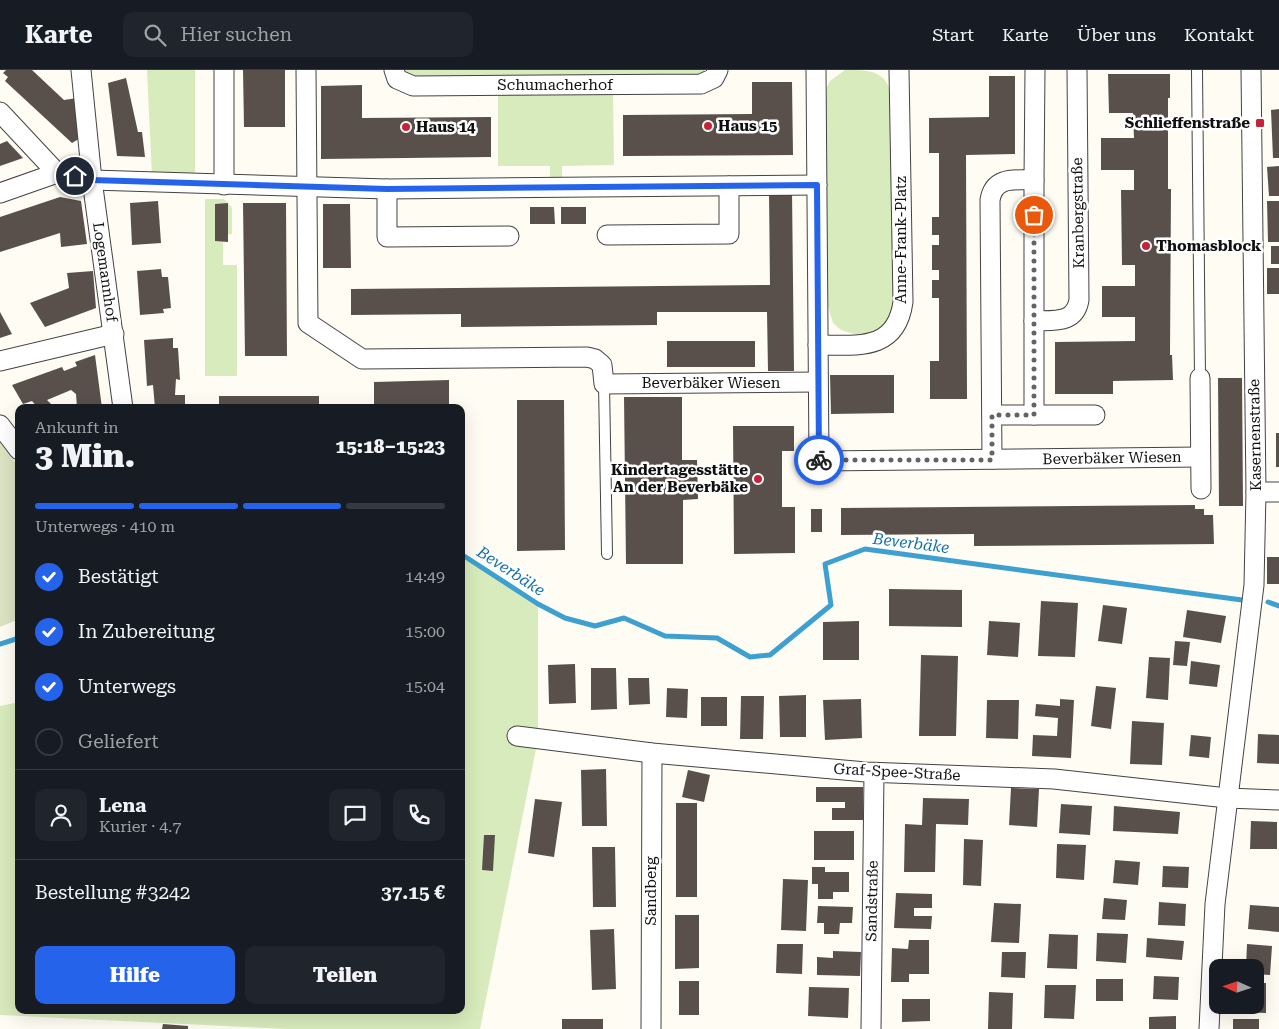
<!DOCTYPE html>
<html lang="de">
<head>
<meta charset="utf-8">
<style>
  body { margin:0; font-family:"Roboto Serif",serif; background:#20242c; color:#f1f3f6; height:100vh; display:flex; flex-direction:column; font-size:19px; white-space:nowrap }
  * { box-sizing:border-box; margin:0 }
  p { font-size:16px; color:#9ea1a6 }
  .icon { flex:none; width:28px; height:28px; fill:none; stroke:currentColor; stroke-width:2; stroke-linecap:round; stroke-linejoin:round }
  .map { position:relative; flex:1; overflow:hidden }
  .panel { position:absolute; left:15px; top:334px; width:450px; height:610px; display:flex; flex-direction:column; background:#171b24; border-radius:10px; box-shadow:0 5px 20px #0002 }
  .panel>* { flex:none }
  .needle { width:32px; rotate:273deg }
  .controls { position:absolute; left:1209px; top:889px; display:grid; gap:10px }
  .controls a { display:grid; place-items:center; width:55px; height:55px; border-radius:10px; background:#171b24; box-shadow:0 5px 20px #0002; font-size:25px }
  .pin { position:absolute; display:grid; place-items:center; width:42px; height:42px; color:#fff; margin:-21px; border:2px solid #fff; border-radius:50%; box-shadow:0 1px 5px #0007 }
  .courier { position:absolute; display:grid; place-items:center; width:50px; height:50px; margin:-25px; border:4px solid #2563eb; border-radius:50%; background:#fff; color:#222; box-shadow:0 1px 6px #0007 }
  .headline em { font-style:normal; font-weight:800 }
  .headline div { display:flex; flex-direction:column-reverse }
  .headline { display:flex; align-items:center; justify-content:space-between; height:85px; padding:0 20px }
  h1 { font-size:32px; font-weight:800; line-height:38px }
  .bar { display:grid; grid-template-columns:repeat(4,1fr); gap:8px 5px; align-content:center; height:60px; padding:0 20px }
  .bar i { height:6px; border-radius:4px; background:#363941 }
  .bar .current { background:#2563eb }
  .bar p { grid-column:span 4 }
  .line { display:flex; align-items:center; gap:12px; padding:0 20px; border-top:1px solid #363941 }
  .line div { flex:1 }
  .round { display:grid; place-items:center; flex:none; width:52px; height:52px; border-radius:10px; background:#20242c }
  ol { padding:0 20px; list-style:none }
  li { display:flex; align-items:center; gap:15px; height:55px }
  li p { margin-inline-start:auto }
  li .icon { padding:5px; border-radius:50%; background:#2563eb; color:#fff; stroke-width:4 }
  li:last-child { color:#9ea1a6 }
  li i { width:28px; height:28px; border:2px solid #363941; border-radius:50% }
  .primary-button { display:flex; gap:10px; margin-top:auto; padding:10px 20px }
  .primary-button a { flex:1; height:58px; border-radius:10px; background:#2563eb; color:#fff; font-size:20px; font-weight:800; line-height:58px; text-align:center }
  .primary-button a+a { background:#20242c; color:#f1f3f6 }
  header { display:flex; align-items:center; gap:30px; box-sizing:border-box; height:70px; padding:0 25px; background:#171b24; border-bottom:1px solid #363941 }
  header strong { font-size:24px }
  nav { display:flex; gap:28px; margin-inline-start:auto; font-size:18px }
  .search { width:350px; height:45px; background:#20242c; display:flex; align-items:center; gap:12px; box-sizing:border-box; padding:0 18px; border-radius:10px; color:#9ea1a6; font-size:19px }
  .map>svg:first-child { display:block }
  .green { fill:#d8ebbc }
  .cemetery { fill:#dbe3c3 }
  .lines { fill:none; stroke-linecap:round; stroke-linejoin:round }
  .stream { stroke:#3da0d0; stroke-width:5 }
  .building { fill:#59504c }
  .lane-casing { stroke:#434343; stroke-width:12 }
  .street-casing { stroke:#434343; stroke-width:21 }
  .lane { stroke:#fff; stroke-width:10 }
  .street { stroke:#fff; stroke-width:19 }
  .done { stroke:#646360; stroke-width:5; stroke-dasharray:0 9 }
  .route { stroke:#2563eb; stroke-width:6 }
  .poi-dot { fill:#c52438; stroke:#fff; stroke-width:2 }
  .labels { text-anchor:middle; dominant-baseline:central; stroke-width:5; stroke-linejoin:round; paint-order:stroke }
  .street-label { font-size:15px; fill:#101010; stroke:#fff }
  .poi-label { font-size:15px; font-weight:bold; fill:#101010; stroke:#fff; text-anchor:start }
  .water-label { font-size:16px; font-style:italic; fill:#1572a6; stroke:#fff }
</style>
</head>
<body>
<header>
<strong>Karte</strong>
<div class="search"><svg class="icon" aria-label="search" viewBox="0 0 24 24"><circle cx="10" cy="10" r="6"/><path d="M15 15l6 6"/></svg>Hier suchen</div>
<nav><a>Start</a><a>Karte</a><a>Über uns</a><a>Kontakt</a></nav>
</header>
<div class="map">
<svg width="1279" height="959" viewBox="0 0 1279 959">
  <rect width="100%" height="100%" fill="#fffcf4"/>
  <g class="green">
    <polygon points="147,0 195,0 195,107 152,106"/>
    <polygon points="400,0 711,0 700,7 419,11"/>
    <path d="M845 0C872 0 887 0 893 31L894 242 881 260 861 266 841 260 833 253 827 233 825 21 830 11Z"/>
    <polygon points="498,25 613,25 614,95 562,96 562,108 550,108 550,96 498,96"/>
    <polygon points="205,129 224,129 232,138 232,164 223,165 223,195 237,195 237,306 205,306"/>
    <polygon points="461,484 538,534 538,669 480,959 287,959 0,945 0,636 19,632 19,940 461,940"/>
  </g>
  <polygon class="cemetery" points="0,368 18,397 19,413 19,549 0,557"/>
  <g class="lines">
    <g class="stream">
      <polyline points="461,484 538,534 565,548 595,556 624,548 665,566 717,568 750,587 770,585 831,535 825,494 865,479 1242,530"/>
      <polyline points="1268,532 1279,536"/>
      <polyline points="0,574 19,568"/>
    </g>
  </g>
  <g class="building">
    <polygon points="6,0 32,0 64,30 77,28 82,67 72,73 5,11 8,7 3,3"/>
    <polygon points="243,0 285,0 285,57 244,57"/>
    <polygon points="1108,4 1170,4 1170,28 1168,28 1168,119 1171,119 1170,285 1172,285 1173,310 1113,311 1113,324 1055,324 1055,272 1135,271 1135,247 1102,247 1102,216 1135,216 1135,195 1122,195 1121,120 1134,120 1134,100 1101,100 1101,68 1134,68 1133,43 1109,43"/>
    <polygon points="989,6 1015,6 1015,84 966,85 967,329 930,329 930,291 939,291 939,228 932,228 932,210 939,210 939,200 932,200 932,175 939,175 939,165 932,165 932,147 939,147 939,83 929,83 929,48 989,47"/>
    <polygon points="126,8 138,62 142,62 145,87 117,86 108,13"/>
    <polygon points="752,12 792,12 793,85 623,86 623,45 752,44"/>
    <polygon points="362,15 362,48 491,47 491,87 321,89 321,16"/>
    <polygon points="1279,39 1279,88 1273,88 1271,40"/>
    <polygon points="7,71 23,88 0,96 0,74"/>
    <polygon points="1279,96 1279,126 1269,126 1267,97"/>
    <polygon points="792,121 794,301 768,301 767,242 657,242 657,255 461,257 461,244 351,245 351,219 770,215 769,122"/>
    <polygon points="60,127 81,131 87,174 61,177 60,163 0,182 0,147"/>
    <polygon points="158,131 161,173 132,175 130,133"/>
    <polygon points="1267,131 1279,131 1279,172 1268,172"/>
    <polygon points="228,133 228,172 215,171 215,134"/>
    <polygon points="243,133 286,133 287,286 245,286"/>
    <polygon points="323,134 350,134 351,198 323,198"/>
    <polygon points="530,137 554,137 555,154 530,154"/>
    <rect x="561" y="137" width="25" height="17"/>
    <rect x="1271" y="176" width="8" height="18"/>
    <rect x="1267" y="198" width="12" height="26"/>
    <polygon points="161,199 162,207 168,207 171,238 163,239 164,243 140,245 137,201"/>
    <polygon points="93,201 96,238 45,257 30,233 69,218 67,203"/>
    <polygon points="0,242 12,264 0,268"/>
    <polygon points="173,268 173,278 178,278 180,310 176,309 175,325 185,325 185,338 155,338 153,315 147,316 144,270"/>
    <rect x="667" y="271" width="88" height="26"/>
    <polygon points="95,285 102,338 77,338 76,324 71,320 47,330 55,338 38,338 32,331 23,334 12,315 62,297 64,301 77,296 75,292"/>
    <polygon points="830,305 894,305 894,343 831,344"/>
    <polygon points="1218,308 1242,308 1243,436 1219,436"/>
    <polygon points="449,310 449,338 374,338 374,312"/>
    <rect x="219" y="326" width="100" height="12"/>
    <polygon points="624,327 682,327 682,390 697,390 698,429 683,430 683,494 626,494"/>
    <polygon points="517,330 564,330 565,480 517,481"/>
    <polygon points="733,356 794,356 794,381 782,381 782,437 795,437 795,483 734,484"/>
    <rect x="1276" y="363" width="3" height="34"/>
    <polygon points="1195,435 1195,439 1204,439 1204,445 1213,445 1214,474 974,476 974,464 841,465 841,438"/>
    <rect x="811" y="439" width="11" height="23"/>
    <rect x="1267" y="487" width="12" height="27"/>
    <polygon points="889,519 962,520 962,557 889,556"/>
    <polygon points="1041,531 1078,533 1075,587 1038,586"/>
    <polygon points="1103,535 1127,538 1122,574 1098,571"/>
    <polygon points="1187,540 1226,546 1221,573 1183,567"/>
    <polygon points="859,551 859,590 823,590 823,552"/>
    <polygon points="989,551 1020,553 1018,587 987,585"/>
    <polygon points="1175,571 1190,572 1187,596 1173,595"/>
    <polygon points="921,585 958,586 956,666 919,666"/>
    <polygon points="1149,587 1170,588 1168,630 1146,628"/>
    <polygon points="1191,591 1220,595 1217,617 1189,614"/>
    <polygon points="575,594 576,633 549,634 548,595"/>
    <polygon points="591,598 616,598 617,639 591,640"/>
    <polygon points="628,608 649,608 650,634 629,635"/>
    <polygon points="1096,616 1116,618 1111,659 1091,656"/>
    <polygon points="667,618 688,619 687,648 666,647"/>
    <polygon points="806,625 806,667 780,667 779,626"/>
    <polygon points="741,626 764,626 763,669 740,669"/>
    <rect x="701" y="627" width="26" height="29"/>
    <polygon points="861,629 862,668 825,670 823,630"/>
    <polygon points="1060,629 1074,630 1071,688 1032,686 1033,665 1057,666 1058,648 1035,646 1036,634 1060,636"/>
    <polygon points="987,630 1019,630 1018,669 986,668"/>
    <polygon points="1132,651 1164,653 1162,695 1130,694"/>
    <polygon points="1258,664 1279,665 1279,694 1257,693"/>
    <polygon points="1191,665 1211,667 1209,688 1189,686"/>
    <polygon points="606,699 607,756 582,756 581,700"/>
    <polygon points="688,700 710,705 704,732 682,727"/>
    <polygon points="816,717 863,717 863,750 832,750 832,738 845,738 845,732 816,732"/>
    <polygon points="1011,718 1039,719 1037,757 1009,755"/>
    <polygon points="923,728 969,729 968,755 936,754 935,802 904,802 905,754 922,755"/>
    <polygon points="535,729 562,732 554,787 528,783"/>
    <rect x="676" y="733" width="21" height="94"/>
    <polygon points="1061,734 1092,736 1090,765 1059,763"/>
    <polygon points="1114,736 1180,742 1178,764 1113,761"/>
    <polygon points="1251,751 1277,752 1277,779 1250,779"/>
    <rect x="814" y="761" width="40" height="29"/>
    <polygon points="484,765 495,765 493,801 482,800"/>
    <polygon points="964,769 983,770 981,816 963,815"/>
    <polygon points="1057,774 1086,775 1084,810 1056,808"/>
    <polygon points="592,777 615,777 616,837 593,837"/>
    <polygon points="1115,790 1140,792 1138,815 1113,813"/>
    <polygon points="1163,796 1189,797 1188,818 1162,817"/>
    <polygon points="812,797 825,797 825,802 849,802 849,822 833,822 833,829 818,829 818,814 812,814"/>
    <polygon points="783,809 808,810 806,861 781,860"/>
    <polygon points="896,823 932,824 932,838 914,838 914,846 932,846 931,859 894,858"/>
    <polygon points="1104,828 1127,830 1125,850 1102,849"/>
    <polygon points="1159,832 1186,834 1185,856 1158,855"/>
    <polygon points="994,833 1021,834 1019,873 991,872"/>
    <polygon points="1250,835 1279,837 1279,862 1248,859"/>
    <polygon points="818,836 853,837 852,853 840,853 839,864 824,864 824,853 817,853"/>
    <polygon points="675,845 699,845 699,898 675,899"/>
    <polygon points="614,859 616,919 592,920 590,860"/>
    <polygon points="1097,863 1128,864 1126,893 1096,891"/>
    <polygon points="1049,864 1078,865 1077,899 1047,898"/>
    <polygon points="1147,868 1184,871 1182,890 1146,887"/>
    <polygon points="909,870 929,870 929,904 909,904 909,912 891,912 892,878 908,879"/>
    <polygon points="777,874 803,874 802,904 776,903"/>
    <polygon points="1247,874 1272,876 1270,905 1255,904 1255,898 1246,898"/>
    <polygon points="833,881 861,882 860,906 817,905 817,887 833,888"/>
    <polygon points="1002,882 1026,882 1025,908 1001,907"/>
    <polygon points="1154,906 1179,907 1178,930 1153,929"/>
    <rect x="1096" y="909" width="27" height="22"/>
    <rect x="679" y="911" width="20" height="34"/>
    <polygon points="1255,913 1266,913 1266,943 1239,942 1239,935 1255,935"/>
    <polygon points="1045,915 1076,915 1074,949 1044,948"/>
    <polygon points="809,917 849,918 848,948 808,946"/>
    <polygon points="989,922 1013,923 1012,959 988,959"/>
    <polygon points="902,929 930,929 930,951 902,952"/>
    <polygon points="1176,946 1176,959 1149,959 1149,947"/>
    <rect x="562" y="949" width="41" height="10"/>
    <rect x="1233" y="949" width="26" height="10"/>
    <polygon points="163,954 188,956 188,959 162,959"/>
  </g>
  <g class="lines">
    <g class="lane-casing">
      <g id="lane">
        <polyline points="1197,0 1200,308"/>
        <polyline points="604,314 607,484"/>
      </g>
    </g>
    <g class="street-casing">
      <g id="street">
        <polyline points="81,0 92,110 123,338"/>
        <polyline points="224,0 224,115"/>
        <polyline points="306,0 308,253 362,289 587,287 595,289 602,295 604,314 818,312"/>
        <polyline points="394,0 397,9 413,16 701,14 714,8 718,0"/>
        <polyline points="816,0 819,391 1200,387"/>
        <polyline points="0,42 57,103 92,110 387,119 817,115"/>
        <polyline points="387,119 387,167 509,166"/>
        <polyline points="0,123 57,103"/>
        <polyline points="607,165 729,164 729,116"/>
        <path d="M1034 251C1054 250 1075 254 1079 230L1077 0"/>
        <path d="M818 275C857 275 896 282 903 232L899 0"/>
        <polyline points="0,291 114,264"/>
        <polyline points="1200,308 1201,419"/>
        <polyline points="992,345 1034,345 1034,110"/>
        <polyline points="1034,345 1095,345"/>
        <polyline points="0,355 19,380"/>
        <path d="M992 389 990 130C994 106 1015 110 1034 110L1035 0"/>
        <polyline points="1256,422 1279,422"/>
        <polyline points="517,666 652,683 866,702 1054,709 1227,728 1279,730"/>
        <polyline points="651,959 652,683"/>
        <polyline points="871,959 874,703"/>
        <polyline points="1209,959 1215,834 1254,515 1256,422 1251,0"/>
      </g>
    </g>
    <use href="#lane" class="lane"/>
    <use href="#street" class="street"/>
  </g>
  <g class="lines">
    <polyline class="done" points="819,390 992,390 992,345 1034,345 1034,145"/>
    <polyline class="route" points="75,106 92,110 387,119 817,115 819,390"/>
  </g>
  <g class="poi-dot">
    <rect x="1255" y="48" width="10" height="10" rx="2.5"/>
    <circle cx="708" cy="56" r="5"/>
    <circle cx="406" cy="57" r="5"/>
    <circle cx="1146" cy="176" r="5"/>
    <circle cx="758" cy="409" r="5"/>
  </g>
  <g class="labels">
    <g class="street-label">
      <text x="555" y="15">Schumacherhof</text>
      <text transform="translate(1078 143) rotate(-91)">Kranbergstraße</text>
      <text transform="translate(901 170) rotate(-90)">Anne-Frank-Platz</text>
      <text transform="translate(105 202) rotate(82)">Logemannhof</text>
      <text x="711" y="313">Beverbäker Wiesen</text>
      <text transform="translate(1255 365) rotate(-91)">Kasernenstraße</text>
      <text transform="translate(1112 388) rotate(-1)">Beverbäker Wiesen</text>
      <text transform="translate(897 702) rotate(3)">Graf-Spee-Straße</text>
      <text transform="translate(651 821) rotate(-90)">Sandberg</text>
      <text transform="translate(872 831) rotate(-89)">Sandstraße</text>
    </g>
    <g class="poi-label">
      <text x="1250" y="53" text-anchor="end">Schlieffenstraße</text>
      <text x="718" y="56">Haus 15</text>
      <text x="416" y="57">Haus 14</text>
      <text x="1156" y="176">Thomasblock</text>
      <text x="748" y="400" text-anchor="end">Kindertagesstätte<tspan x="748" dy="17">An der Beverbäke</tspan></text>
    </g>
    <g class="water-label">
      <text transform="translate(911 473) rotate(7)">Beverbäke</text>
      <text transform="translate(511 501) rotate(33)">Beverbäke</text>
    </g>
  </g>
</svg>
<div class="controls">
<a><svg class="needle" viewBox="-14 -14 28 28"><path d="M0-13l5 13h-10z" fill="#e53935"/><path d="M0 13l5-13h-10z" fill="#9ea1a6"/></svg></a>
</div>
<div class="pin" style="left:1034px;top:145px;background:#ea580c"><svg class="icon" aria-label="bag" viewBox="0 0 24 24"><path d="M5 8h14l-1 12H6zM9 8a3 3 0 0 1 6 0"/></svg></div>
<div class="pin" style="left:75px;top:106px;background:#1f2937"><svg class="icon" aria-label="home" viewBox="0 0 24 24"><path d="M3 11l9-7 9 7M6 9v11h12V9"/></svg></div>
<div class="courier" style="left:819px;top:390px"><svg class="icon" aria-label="bike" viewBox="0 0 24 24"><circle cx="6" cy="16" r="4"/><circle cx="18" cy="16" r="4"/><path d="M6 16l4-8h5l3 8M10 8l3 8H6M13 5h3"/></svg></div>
<section class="panel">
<div class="headline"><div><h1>3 Min.</h1><p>Ankunft in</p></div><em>15:18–15:23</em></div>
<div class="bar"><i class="current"></i><i class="current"></i><i class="current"></i><i></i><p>Unterwegs · 410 m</p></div>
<ol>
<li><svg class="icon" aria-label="check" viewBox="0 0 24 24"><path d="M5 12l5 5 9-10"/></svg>Bestätigt<p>14:49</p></li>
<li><svg class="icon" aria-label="check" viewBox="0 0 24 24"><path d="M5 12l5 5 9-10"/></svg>In Zubereitung<p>15:00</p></li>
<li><svg class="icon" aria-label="check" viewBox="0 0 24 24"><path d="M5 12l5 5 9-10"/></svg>Unterwegs<p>15:04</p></li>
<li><i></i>Geliefert</li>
</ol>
<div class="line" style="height:90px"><a class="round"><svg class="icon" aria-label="person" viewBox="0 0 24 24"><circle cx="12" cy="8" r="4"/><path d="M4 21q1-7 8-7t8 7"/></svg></a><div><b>Lena</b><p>Kurier · 4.7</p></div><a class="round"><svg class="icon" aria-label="chat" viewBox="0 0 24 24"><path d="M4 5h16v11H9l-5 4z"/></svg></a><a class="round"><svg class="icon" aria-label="phone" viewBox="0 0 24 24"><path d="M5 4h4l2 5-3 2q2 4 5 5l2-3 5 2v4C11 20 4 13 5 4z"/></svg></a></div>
<div class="line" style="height:65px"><div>Bestellung #3242</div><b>37.15 €</b></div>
<div class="primary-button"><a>Hilfe</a><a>Teilen</a></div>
</section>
</div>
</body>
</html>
